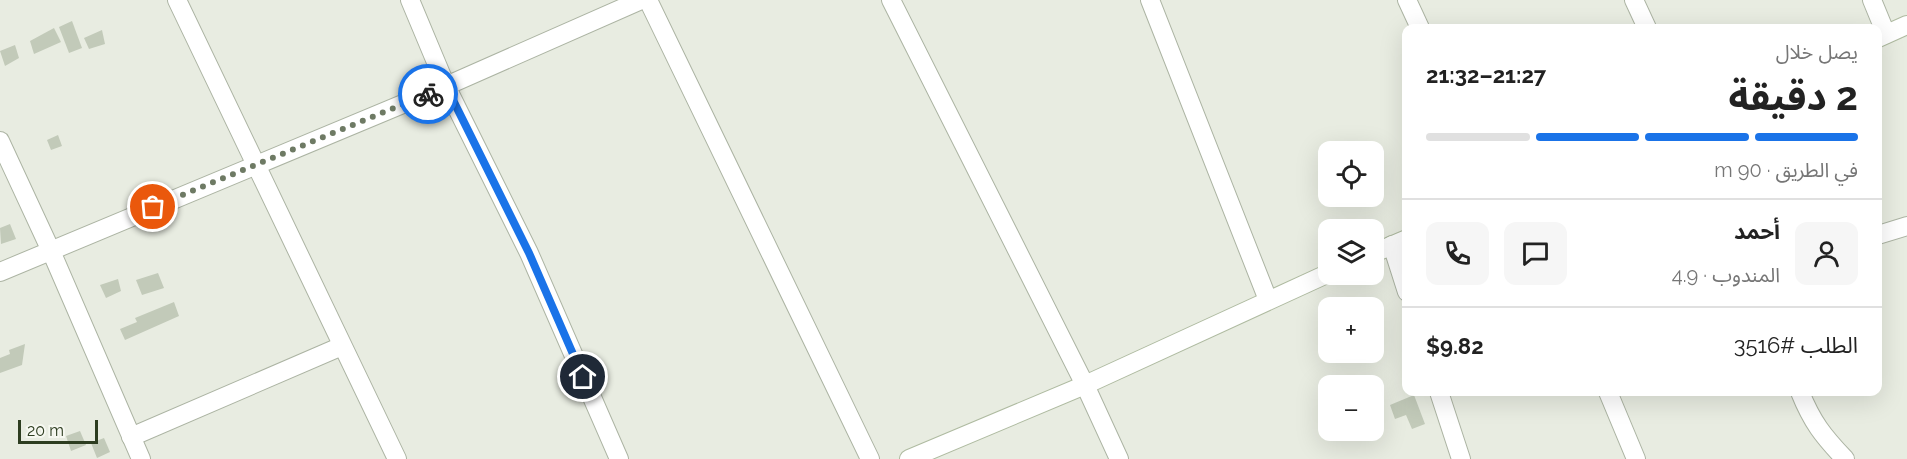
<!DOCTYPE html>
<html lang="ar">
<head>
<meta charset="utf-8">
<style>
  body { margin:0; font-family:Raleway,"Noto Sans Arabic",sans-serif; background:#f6f6f6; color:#222; direction:rtl; height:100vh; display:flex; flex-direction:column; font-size:22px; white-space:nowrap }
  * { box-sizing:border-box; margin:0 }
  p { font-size:20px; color:#767676 }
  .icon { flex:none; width:33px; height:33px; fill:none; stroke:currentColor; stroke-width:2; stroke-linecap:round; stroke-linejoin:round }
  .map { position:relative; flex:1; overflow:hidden; direction:ltr }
  .drawer { position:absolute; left:1402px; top:24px; width:480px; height:372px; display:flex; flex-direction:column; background:#fff; border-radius:12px; box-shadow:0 6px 24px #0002; direction:rtl }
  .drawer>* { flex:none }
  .tools { position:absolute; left:1318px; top:141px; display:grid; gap:12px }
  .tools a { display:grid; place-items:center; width:66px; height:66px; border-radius:12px; background:#fff; box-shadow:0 6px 24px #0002; font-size:30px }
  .scale { position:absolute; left:18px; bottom:15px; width:80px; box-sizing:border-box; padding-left:6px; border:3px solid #2d3d20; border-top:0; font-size:16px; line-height:21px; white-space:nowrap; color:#2d3d20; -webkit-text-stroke:4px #f6f8f1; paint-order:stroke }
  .pin { position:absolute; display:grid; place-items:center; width:51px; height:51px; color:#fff; margin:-26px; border:3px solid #fff; border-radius:50%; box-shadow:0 2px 6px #0007 }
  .courier { position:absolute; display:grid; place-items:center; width:60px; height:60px; margin:-30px; border:4px solid #1a73e8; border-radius:50%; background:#fff; color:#222; box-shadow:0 2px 8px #0007 }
  .headline em { font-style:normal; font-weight:700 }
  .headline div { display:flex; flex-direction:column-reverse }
  .headline { display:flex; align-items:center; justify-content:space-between; height:102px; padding:0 24px }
  h1 { font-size:39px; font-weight:700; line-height:45px }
  .bar { display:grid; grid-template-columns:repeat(4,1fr); gap:9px 6px; align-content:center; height:72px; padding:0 24px }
  .bar i { height:8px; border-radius:4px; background:#e0e0e0 }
  .bar .current { background:#1a73e8 }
  .bar p { grid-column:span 4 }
  .line { display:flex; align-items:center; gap:15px; padding:0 24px; border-top:2px solid #e0e0e0 }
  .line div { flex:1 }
  .round { display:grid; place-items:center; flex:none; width:63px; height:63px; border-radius:12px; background:#f6f6f6 }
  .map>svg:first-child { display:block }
  .building { fill:#c2cab9 }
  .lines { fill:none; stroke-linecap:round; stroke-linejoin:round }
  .minor-casing { stroke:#acb4a3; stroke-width:20 }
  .secondary-casing { stroke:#afbba1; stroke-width:20 }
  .minor { stroke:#fff; stroke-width:18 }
  .secondary { stroke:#fff; stroke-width:18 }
  .done { stroke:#6e7a64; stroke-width:6; stroke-dasharray:0 10.8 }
  .route { stroke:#1a73e8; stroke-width:8 }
</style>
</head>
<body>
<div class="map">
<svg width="1907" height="459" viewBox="0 0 1907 459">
  <rect width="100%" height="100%" fill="#e8ece1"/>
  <g class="building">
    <polygon points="72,21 82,48 69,53 59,27"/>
    <polygon points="54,28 61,42 34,54 30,41"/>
    <polygon points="102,30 105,44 89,49 84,38"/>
    <polygon points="15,45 19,58 5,66 0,51"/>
    <polygon points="58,135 62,146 51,150 47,140"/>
    <polygon points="10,224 16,239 1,244 0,228"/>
    <polygon points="158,273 164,288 142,295 136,280"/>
    <polygon points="118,279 121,291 106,298 100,285"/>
    <polygon points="174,302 179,316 125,340 120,329 137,322 135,318"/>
    <polygon points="25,344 22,365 0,373 0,358 10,354 9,350"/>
    <polygon points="1414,395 1425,424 1412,429 1406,415 1395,419 1390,405"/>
    <polygon points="80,431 86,445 71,451 66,436"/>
    <polygon points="104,438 110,452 97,458 91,443"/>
  </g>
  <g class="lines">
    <g class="minor-casing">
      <g id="minor">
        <polyline points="177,0 397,459"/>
        <polyline points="410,0 446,86 529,253 619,459"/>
        <polyline points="648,0 870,459"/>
        <polyline points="891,0 1085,385 1119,459"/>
        <polyline points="1150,0 1268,300"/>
        <polyline points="1407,0 1420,28"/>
        <polyline points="1634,0 1647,28"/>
        <polyline points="1872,0 1886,34"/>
        <polyline points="0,141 51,251 141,459"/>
        <polyline points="1878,235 1907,226"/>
        <polyline points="1392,245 1407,292"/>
        <polyline points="0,272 446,86 641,0"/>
        <polyline points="1439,392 1461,459"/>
        <polyline points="1608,392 1636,459"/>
        <path d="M1800 392C1812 422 1823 436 1845 459"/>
        <polyline points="131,437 342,346"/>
      </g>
    </g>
    <g class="secondary-casing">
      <g id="secondary">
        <polyline points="1878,38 1907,25"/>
        <polyline points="1374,253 1407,239"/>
        <polyline points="909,459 1085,385 1329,273"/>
      </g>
    </g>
    <use href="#minor" class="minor"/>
    <use href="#secondary" class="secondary"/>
  </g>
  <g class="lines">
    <polyline class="done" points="153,207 428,94"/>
    <polyline class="route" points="428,94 446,86 529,253 583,377"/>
  </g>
</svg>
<div class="tools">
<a><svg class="icon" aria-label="locate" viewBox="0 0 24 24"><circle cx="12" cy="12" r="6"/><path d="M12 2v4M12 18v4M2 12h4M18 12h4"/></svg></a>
<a><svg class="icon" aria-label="layers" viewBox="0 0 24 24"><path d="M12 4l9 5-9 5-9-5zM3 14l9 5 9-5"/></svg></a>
<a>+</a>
<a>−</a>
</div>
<div class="scale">20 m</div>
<div class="pin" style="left:153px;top:207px;background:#ea580c"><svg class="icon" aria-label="bag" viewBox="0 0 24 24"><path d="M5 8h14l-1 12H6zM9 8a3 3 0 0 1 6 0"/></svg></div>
<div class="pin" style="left:583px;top:377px;background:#1f2937"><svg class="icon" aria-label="home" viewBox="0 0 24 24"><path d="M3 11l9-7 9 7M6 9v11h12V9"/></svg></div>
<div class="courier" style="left:428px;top:94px"><svg class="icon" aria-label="bike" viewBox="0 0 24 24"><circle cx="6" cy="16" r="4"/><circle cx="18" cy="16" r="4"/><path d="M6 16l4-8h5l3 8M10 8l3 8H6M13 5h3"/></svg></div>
<section class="drawer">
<div class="headline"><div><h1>2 دقيقة</h1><p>يصل خلال</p></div><em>21:27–21:32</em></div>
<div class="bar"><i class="current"></i><i class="current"></i><i class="current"></i><i></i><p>في الطريق · 90 m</p></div>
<div class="line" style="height:108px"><a class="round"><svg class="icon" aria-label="person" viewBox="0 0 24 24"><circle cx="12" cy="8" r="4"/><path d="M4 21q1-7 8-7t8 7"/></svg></a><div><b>أحمد</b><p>المندوب · 4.9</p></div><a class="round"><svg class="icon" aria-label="chat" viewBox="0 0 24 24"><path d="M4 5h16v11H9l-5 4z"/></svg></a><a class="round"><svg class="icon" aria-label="phone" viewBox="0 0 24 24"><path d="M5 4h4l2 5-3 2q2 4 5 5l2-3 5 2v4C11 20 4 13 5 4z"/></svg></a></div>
<div class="line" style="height:78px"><div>الطلب #3516</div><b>$9.82</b></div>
</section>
</div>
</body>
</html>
